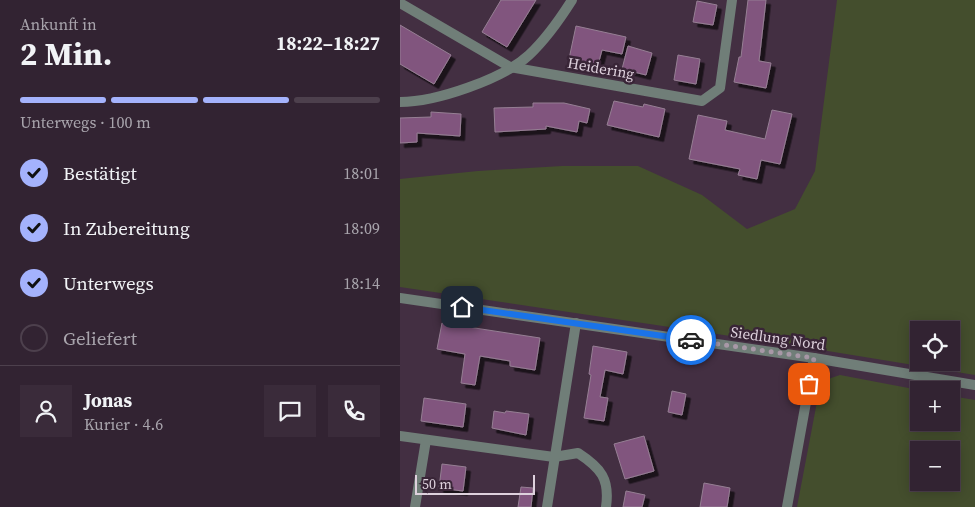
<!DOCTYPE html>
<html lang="de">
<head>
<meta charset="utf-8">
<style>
  body { margin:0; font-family:"Source Serif 4",serif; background:#3a2b3a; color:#f1f3f6; height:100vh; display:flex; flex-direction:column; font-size:19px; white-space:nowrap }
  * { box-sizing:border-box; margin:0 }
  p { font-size:16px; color:#a8a4ac }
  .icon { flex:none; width:28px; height:28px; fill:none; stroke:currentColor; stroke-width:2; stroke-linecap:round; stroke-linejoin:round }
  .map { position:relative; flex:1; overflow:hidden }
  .details { display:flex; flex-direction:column; background:#322332; width:400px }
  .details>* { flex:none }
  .tools { position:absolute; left:510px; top:321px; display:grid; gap:10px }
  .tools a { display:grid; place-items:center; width:50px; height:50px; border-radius:0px; background:#322332; box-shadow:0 2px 12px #0003,0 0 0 1px #4d404d; font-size:25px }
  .scale { position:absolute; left:15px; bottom:12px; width:120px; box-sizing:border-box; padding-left:5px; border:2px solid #ded1dd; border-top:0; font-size:14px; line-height:18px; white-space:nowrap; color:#ded1dd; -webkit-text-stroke:4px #392537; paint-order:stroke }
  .pin { position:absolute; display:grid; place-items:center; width:42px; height:42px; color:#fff; margin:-21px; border-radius:10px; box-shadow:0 2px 8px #0006 }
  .courier { position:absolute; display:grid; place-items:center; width:50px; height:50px; margin:-25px; border:4px solid #1a73e8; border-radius:50%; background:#fff; color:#222; box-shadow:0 1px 6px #0007 }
  .overview em { font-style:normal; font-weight:700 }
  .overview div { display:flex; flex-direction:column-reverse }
  .overview { display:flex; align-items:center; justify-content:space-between; height:85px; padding:0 20px }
  h1 { font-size:32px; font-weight:700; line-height:38px }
  .bar { display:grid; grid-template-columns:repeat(4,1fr); gap:8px 5px; align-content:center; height:60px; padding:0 20px }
  .bar i { height:6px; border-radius:4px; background:#4d404d }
  .bar .selected { background:#a4b2fc }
  .bar p { grid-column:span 4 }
  .line { display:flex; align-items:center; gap:12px; padding:0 20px; border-top:1px solid #4d404d }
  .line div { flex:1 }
  .round { display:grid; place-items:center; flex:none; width:52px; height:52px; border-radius:0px; background:#3a2b3a }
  ol { padding:0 20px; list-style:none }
  li { display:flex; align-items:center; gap:15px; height:55px }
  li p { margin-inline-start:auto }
  li .icon { padding:5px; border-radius:50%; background:#a4b2fc; color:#111; stroke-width:4 }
  li:last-child { color:#a8a4ac }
  li i { width:28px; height:28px; border:2px solid #4d404d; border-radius:50% }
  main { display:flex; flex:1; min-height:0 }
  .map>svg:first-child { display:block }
  .green { fill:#444e2d; fill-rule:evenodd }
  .building { fill:#81557e; stroke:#967f94; filter:url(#shadow) }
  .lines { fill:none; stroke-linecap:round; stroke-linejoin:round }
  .minor { stroke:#707e78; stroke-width:10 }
  .done { stroke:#a898a7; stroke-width:5; stroke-dasharray:0 9 }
  .route { stroke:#1a73e8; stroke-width:6 }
  .labels { text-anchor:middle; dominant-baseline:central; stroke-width:5; stroke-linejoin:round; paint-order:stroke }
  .street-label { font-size:15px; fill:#ded1dd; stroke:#392537 }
</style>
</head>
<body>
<main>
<section class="details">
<div class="overview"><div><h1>2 Min.</h1><p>Ankunft in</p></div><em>18:22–18:27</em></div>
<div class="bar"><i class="selected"></i><i class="selected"></i><i class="selected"></i><i></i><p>Unterwegs · 100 m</p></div>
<ol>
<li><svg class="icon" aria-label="check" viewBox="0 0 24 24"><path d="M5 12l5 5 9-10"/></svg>Bestätigt<p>18:01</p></li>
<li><svg class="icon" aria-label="check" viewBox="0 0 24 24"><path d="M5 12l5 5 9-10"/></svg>In Zubereitung<p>18:09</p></li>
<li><svg class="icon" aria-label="check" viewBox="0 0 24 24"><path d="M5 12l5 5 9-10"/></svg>Unterwegs<p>18:14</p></li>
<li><i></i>Geliefert</li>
</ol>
<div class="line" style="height:90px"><a class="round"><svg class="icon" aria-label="person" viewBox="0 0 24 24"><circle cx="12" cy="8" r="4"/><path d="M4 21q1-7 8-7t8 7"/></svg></a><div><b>Jonas</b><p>Kurier · 4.6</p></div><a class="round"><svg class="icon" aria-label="chat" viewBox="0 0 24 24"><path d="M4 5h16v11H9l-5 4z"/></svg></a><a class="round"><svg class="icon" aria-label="phone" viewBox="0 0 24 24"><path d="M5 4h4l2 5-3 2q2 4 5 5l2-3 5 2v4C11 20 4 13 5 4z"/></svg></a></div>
</section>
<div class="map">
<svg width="575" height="507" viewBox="0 0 575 507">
  <defs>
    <filter id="shadow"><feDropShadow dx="4.5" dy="4.5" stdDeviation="0" flood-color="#0009"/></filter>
  </defs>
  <rect width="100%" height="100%" fill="#432f42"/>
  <g class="green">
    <path d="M437 0H575V375L397 346 0 287V179L78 171 162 166H238L302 195 347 229 395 209 415 171ZM519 330H551V362H519Z"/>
    <path d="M440 375 519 390V422H551V396L575 400V507H397L420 386 431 378ZM519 450H551V482H519Z"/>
  </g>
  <g class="building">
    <polygon points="101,0 136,0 107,47 82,32"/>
    <polygon points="348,0 366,0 359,61 371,63 366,88 334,82 339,57 341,57"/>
    <polygon points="297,1 317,5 313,25 293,22"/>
    <polygon points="0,25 51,55 34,84 0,64"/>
    <polygon points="176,26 226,37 222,54 202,50 198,65 169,59"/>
    <polygon points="228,46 252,53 246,75 222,69"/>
    <polygon points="278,55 300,59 296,84 274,80"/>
    <polygon points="214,101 243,107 244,104 265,109 259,137 207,125"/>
    <polygon points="133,103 164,103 190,109 187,123 179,121 177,132 146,126 146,129 95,132 94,108 133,107"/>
    <polygon points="372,110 392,114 380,164 361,160 357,179 338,175 340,169 289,159 298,115 327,121 325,130 365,139"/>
    <polygon points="31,112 61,114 60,136 17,133 17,142 0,143 0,118 31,117"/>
    <polygon points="42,323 140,338 135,370 110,366 110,361 80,356 75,385 61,383 65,354 37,349"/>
    <polygon points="193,346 227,352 223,374 205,370 200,397 208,398 204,421 184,418 191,375 189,374"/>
    <polygon points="272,391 286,394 282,415 268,412"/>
    <polygon points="24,398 66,404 63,427 21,421"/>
    <polygon points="94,411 105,413 106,411 129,414 126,435 92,428"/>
    <polygon points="244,436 254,471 225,479 214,444"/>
    <polygon points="42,464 66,467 63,491 39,488"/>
    <polygon points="304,483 330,488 327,507 300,507"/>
    <polygon points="121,487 133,488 131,507 118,507"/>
    <polygon points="226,491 245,495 242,507 223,507"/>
  </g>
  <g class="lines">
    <g class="minor">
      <polyline points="0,3 110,67 302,101 320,88 332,0"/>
      <path d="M0 102C36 102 103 79 129 55 146 39 160 19 172 0"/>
      <polyline points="0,298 414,358 575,385"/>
      <path d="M0 436 154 457 178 453C201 468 210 479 206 507"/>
      <polyline points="15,507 26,440"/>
      <polyline points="147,507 176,323"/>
      <polyline points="387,507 414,358"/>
    </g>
  </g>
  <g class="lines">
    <polyline class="done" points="291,340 414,358 409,384"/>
    <polyline class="route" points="62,307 291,340"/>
  </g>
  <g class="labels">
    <g class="street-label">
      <text transform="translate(201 68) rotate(10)">Heidering</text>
      <text transform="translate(378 338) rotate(8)">Siedlung Nord</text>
    </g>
  </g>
</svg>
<div class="tools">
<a><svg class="icon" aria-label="locate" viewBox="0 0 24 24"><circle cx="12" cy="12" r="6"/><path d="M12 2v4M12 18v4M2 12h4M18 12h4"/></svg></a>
<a>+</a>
<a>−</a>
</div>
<div class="scale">50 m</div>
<div class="pin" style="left:409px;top:384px;background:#ea580c"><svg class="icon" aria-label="bag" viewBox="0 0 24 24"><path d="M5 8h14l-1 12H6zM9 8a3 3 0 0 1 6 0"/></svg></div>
<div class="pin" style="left:62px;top:307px;background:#1f2937"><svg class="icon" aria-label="home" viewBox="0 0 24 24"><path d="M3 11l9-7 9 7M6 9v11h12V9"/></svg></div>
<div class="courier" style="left:291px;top:340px"><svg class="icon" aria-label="car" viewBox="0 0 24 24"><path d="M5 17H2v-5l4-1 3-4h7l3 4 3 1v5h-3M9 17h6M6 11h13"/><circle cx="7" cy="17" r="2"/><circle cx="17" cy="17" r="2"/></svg></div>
</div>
</main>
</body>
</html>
